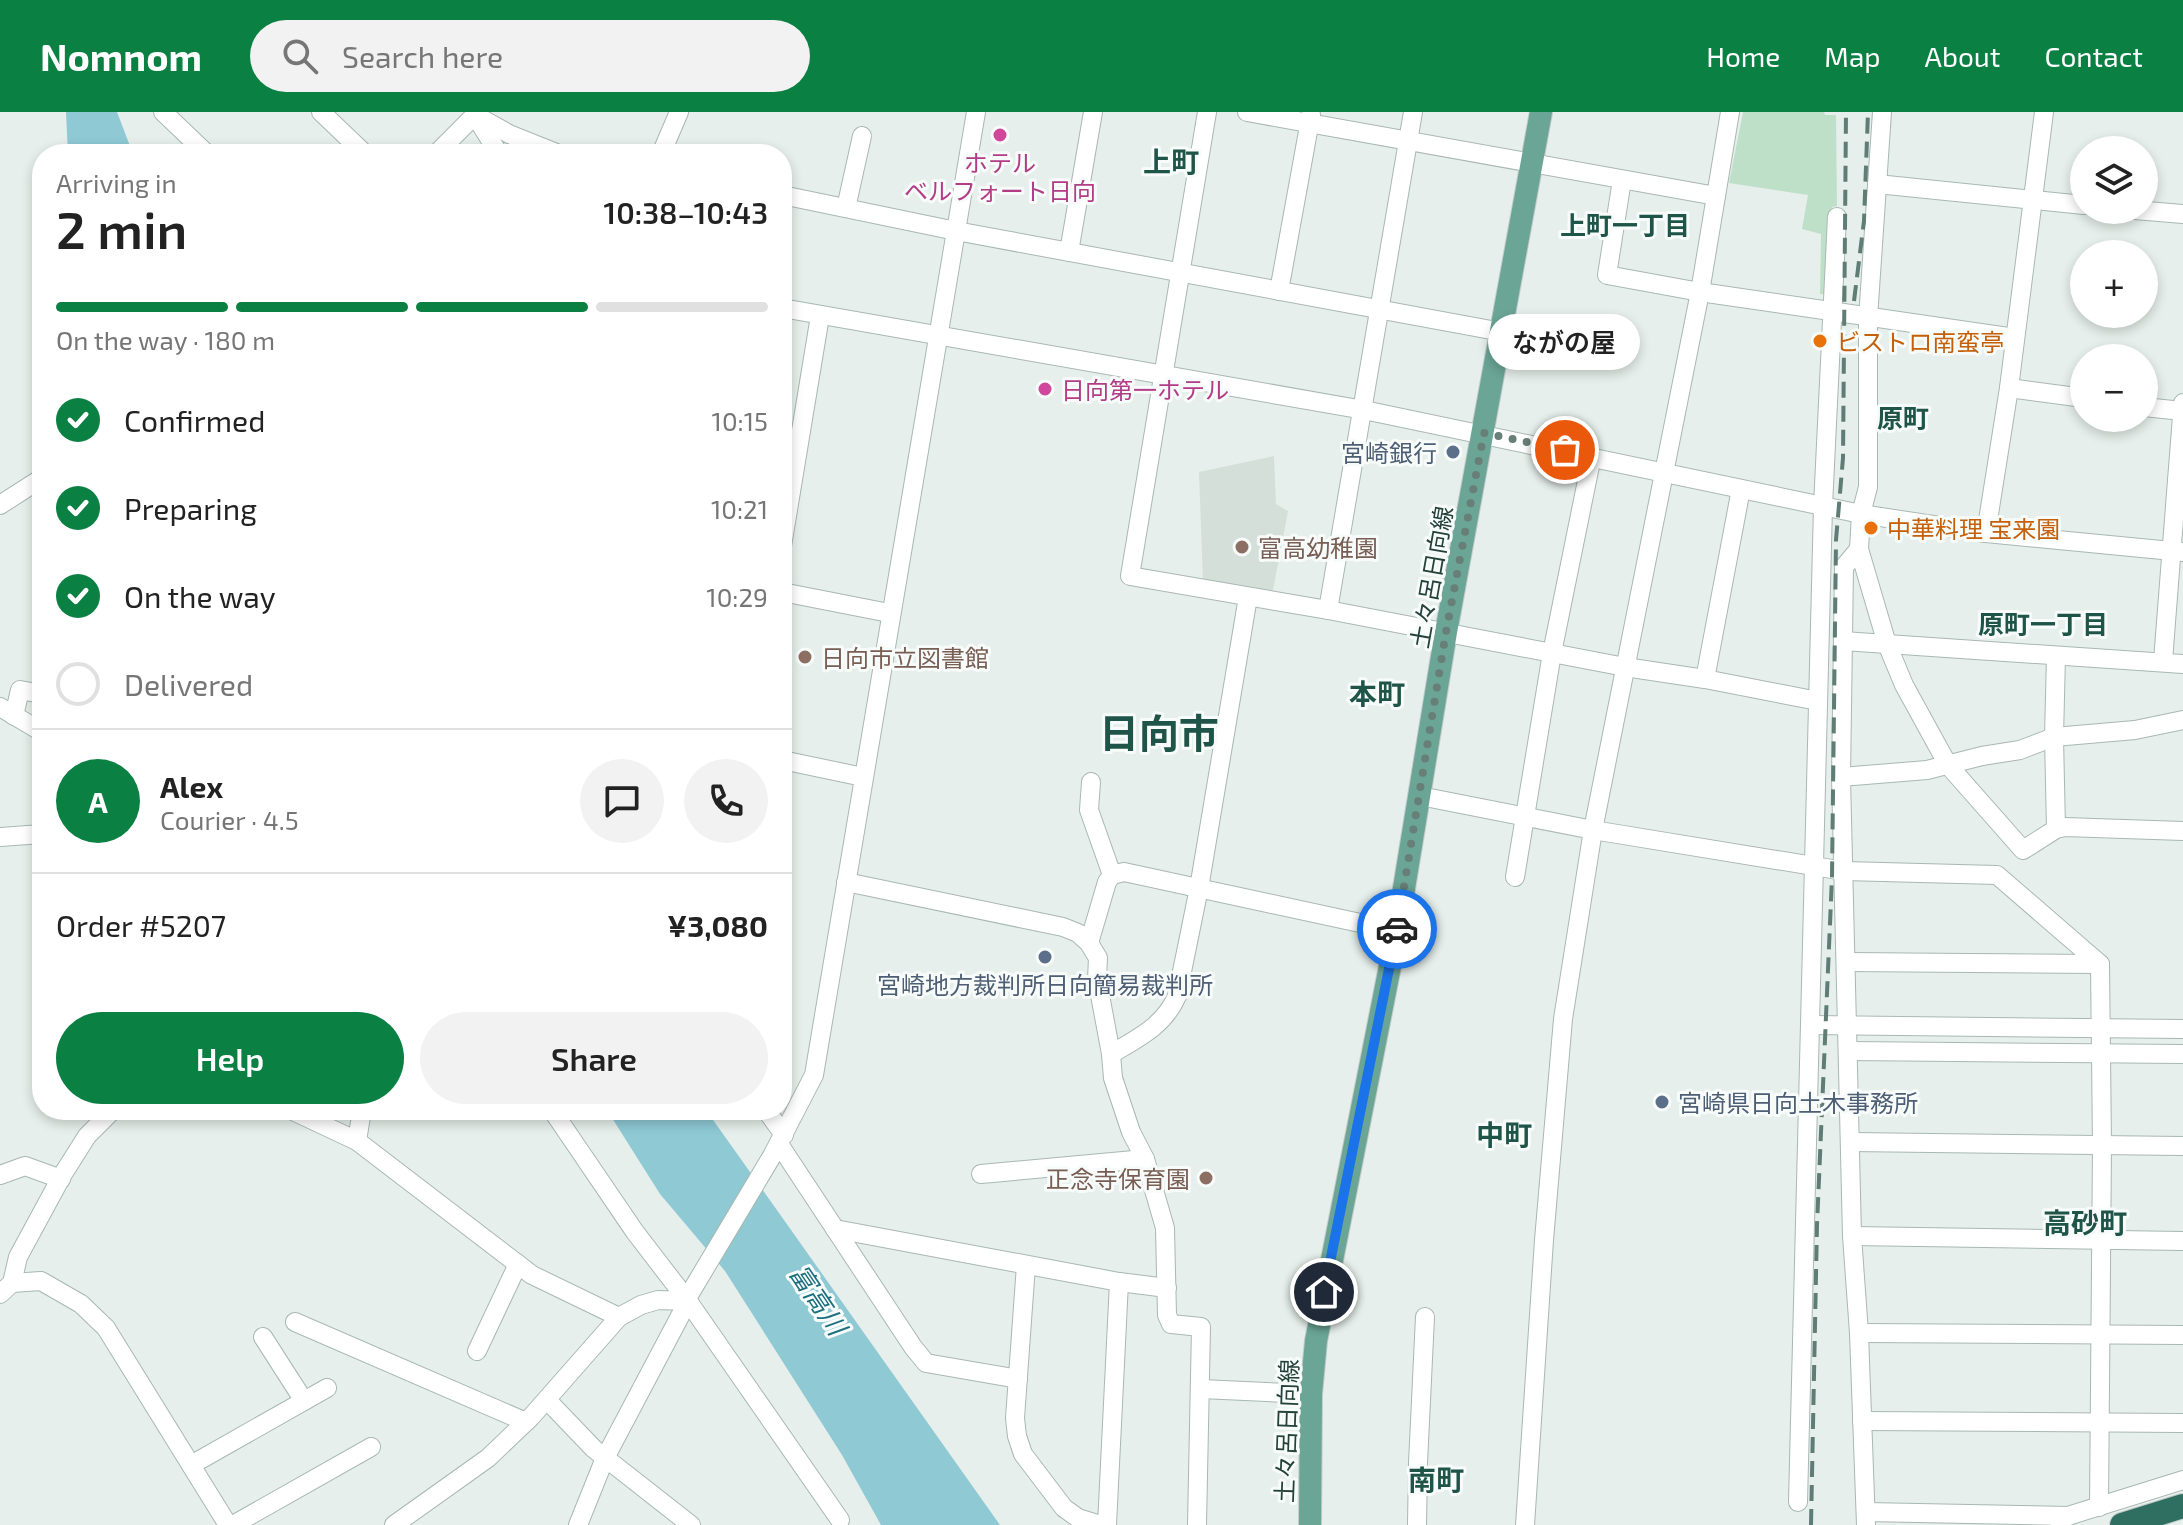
<!DOCTYPE html>
<html lang="en">
<head>
<meta charset="utf-8">
<style>
  body { margin:0; font-family:"Exo 2","Noto Sans JP",sans-serif; background:#f2f2f2; color:#222; height:100vh; display:flex; flex-direction:column; font-size:30px; white-space:nowrap }
  * { box-sizing:border-box; margin:0 }
  p { font-size:26px; color:#767676 }
  .icon { flex:none; width:44px; height:44px; fill:none; stroke:currentColor; stroke-width:2; stroke-linecap:round; stroke-linejoin:round }
  .map { position:relative; flex:1; overflow:hidden }
  .panel { position:absolute; left:32px; top:32px; width:760px; height:976px; display:flex; flex-direction:column; background:#fff; border-radius:32px; box-shadow:0 4px 12px #0003 }
  .panel>* { flex:none }
  .tools { position:absolute; left:2070px; top:24px; display:grid; gap:16px }
  .tools a { display:grid; place-items:center; width:88px; height:88px; border-radius:50%; background:#fff; box-shadow:0 4px 12px #0003; font-size:40px }
  .pin { position:absolute; display:grid; place-items:center; width:68px; height:68px; color:#fff; margin:-34px; border:4px solid #fff; border-radius:50%; box-shadow:0 2px 8px #0007 }
  .courier { position:absolute; display:grid; place-items:center; width:80px; height:80px; margin:-40px; border:6px solid #1a73e8; border-radius:50%; background:#fff; color:#222; box-shadow:0 2px 10px #0007 }
  .bubble { position:absolute; height:56px; border-radius:28px; background:#fff; box-shadow:0 4px 12px #0003; font-size:26px; font-weight:600; line-height:56px; text-align:center }
  .summary em { font-style:normal; font-weight:600 }
  .summary div { display:flex; flex-direction:column-reverse }
  .summary { display:flex; align-items:center; justify-content:space-between; height:136px; padding:0 24px }
  h1 { font-size:52px; font-weight:600; line-height:60px }
  .bar { display:grid; grid-template-columns:repeat(4,1fr); gap:12px 8px; align-content:center; height:96px; padding:0 24px }
  .bar i { height:10px; border-radius:6px; background:#e0e0e0 }
  .bar .current { background:#0b8043 }
  .bar p { grid-column:span 4 }
  .line { display:flex; align-items:center; gap:20px; padding:0 24px; border-top:2px solid #e0e0e0 }
  .line div { flex:1 }
  .round { display:grid; place-items:center; flex:none; width:84px; height:84px; border-radius:42px; background:#f2f2f2 }
  ol { padding:0 24px; list-style:none }
  li { display:flex; align-items:center; gap:24px; height:88px }
  li p { margin-inline-start:auto }
  li .icon { padding:8px; border-radius:50%; background:#0b8043; color:#fff; stroke-width:4 }
  li:last-child { color:#767676 }
  li i { width:44px; height:44px; border:4px solid #e0e0e0; border-radius:50% }
  .primary-button { display:flex; gap:16px; margin-top:auto; padding:16px 24px }
  .primary-button a { flex:1; height:92px; border-radius:48px; background:#0b8043; color:#fff; font-size:32px; font-weight:600; line-height:92px; text-align:center }
  .primary-button a+a { background:#f2f2f2; color:#222 }
  header { display:flex; align-items:center; gap:48px; box-sizing:border-box; height:112px; padding:0 40px; background:#0b8043; color:#fff }
  header strong { font-size:38px }
  nav { display:flex; gap:44px; margin-inline-start:auto; font-size:28px }
  .search { width:560px; height:72px; background:#f2f2f2; display:flex; align-items:center; gap:20px; box-sizing:border-box; padding:0 28px; border-radius:44px; color:#767676; font-size:30px }
  .map>svg:first-child { display:block }
  .built { fill:#d4dfda }
  .green { fill:#bfe0c8 }
  .water { fill:#8ec9d4 }
  .lines { fill:none; stroke-linecap:round; stroke-linejoin:round }
  .minor-casing { stroke:#a8b8b2; stroke-width:20 }
  .major-casing { stroke:#c2cac8; stroke-width:24 }
  .highway-casing { stroke:#c2cac8; stroke-width:26 }
  .minor { stroke:#fff; stroke-width:18 }
  .major { stroke:#6aa596; stroke-width:22 }
  .highway { stroke:#2f6f62; stroke-width:24 }
  .rail { stroke:#5f7d75; stroke-width:4; stroke-dasharray:16 8; stroke-linecap:butt }
  .done { stroke:#687f78; stroke-width:8; stroke-dasharray:0 14.4 }
  .route { stroke:#1a73e8; stroke-width:10 }
  .hotel-dot { fill:#d1479c; stroke:#f7fbf9; stroke-width:3 }
  .food-dot { fill:#e8710a; stroke:#f7fbf9; stroke-width:3 }
  .service-dot { fill:#5c6f8a; stroke:#f7fbf9; stroke-width:3 }
  .education-dot { fill:#8d6e63; stroke:#f7fbf9; stroke-width:3 }
  .labels { text-anchor:middle; dominant-baseline:central; stroke-width:6; stroke-linejoin:round; paint-order:stroke }
  .hotel-label { font-size:24px; fill:#b23c85; stroke:#f7fbf9 }
  .food-label { font-size:24px; fill:#c56008; stroke:#f7fbf9; text-anchor:start }
  .service-label { font-size:24px; fill:#4e5e75; stroke:#f7fbf9; text-anchor:end }
  .education-label { font-size:24px; fill:#785e54; stroke:#f7fbf9; text-anchor:start }
  .street-label { font-size:24px; fill:#24423a; stroke:#f7fbf9 }
  .neighbourhood-label { font-size:26px; font-weight:bold; fill:#1f5548; stroke:#f7fbf9 }
  .water-label { font-size:26px; font-style:italic; fill:#1c6f80; stroke:#f7fbf9 }
  .quarter-label { font-size:28px; font-weight:bold; fill:#1f5548; stroke:#f7fbf9 }
  .town-label { font-size:40px; font-weight:bold; fill:#1f5548; stroke:#f7fbf9 }
</style>
</head>
<body>
<header>
<strong>Nomnom</strong>
<div class="search"><svg class="icon" aria-label="search" viewBox="0 0 24 24"><circle cx="10" cy="10" r="6"/><path d="M15 15l6 6"/></svg>Search here</div>
<nav><a>Home</a><a>Map</a><a>About</a><a>Contact</a></nav>
</header>
<div class="map">
<svg width="2183" height="1413" viewBox="0 0 2183 1413">
  <rect width="100%" height="100%" fill="#e6efeb"/>
  <polygon class="built" points="1274,344 1276,392 1288,399 1272,483 1203,470 1199,360"/>
  <polygon class="green" points="1743,0 1824,0 1825,3 1836,3 1837,94 1832,95 1827,182 1820,182 1821,122 1802,117 1808,83 1729,71"/>
  <g class="water">
    <polygon points="66,0 117,0 133,42 68,42"/>
    <polygon points="607,998 706,998 1000,1413 881,1413 842,1343 725,1159 660,1082"/>
  </g>
  <g class="lines">
    <g class="minor-casing">
      <g id="minor">
        <polyline points="163,0 207,42"/>
        <polyline points="321,0 365,42"/>
        <polyline points="1207,0 1130,464 1328,498 1625,555 1705,567 1741,377"/>
        <polyline points="1247,0 1716,84"/>
        <polyline points="1882,0 1868,206 1868,375 1861,402 1859,437 1887,532 1904,573 1948,653 2023,738 2056,717 2065,715 2183,719"/>
        <polyline points="476,5 499,42"/>
        <polyline points="436,42 475,3 509,22 559,42"/>
        <polyline points="661,42 679,0"/>
        <polyline points="1622,68 1607,163 1700,180 2015,226"/>
        <polyline points="1877,72 2084,93"/>
        <polyline points="782,83 956,119 1502,220"/>
        <polyline points="846,96 862,24"/>
        <polyline points="2135,98 2183,102"/>
        <polyline points="1069,140 1093,0"/>
        <polyline points="1279,179 1311,3"/>
        <polyline points="782,196 1364,298 1861,402 1986,421 2183,440"/>
        <polyline points="2009,276 2084,286"/>
        <polyline points="2144,295 2183,299"/>
        <polyline points="0,393 42,366"/>
        <polyline points="1986,421 2009,276 2044,0"/>
        <polyline points="782,434 820,204"/>
        <polyline points="782,480 889,501"/>
        <polyline points="1328,498 1413,0"/>
        <polyline points="1843,529 2183,552"/>
        <polyline points="2056,544 2054,625 2056,717"/>
        <polyline points="2163,549 2183,291"/>
        <polyline points="1705,567 1818,589"/>
        <polyline points="0,595 42,620"/>
        <polyline points="14,604 20,578 42,582"/>
        <polyline points="782,648 863,665"/>
        <polyline points="1841,665 1844,455 1859,437"/>
        <polyline points="1091,670 1089,698 1112,763"/>
        <polyline points="1420,684 1593,718 1844,759 1997,763 2100,852 2102,1034 2099,1395"/>
        <polyline points="0,725 42,722"/>
        <polyline points="1515,765 1552,541 1592,344"/>
        <polyline points="846,770 1063,815 1078,821 1089,831 1098,846 1097,867 1111,942 1113,966 1131,1020 1145,1047 1165,1116 1167,1203 1171,1212 1201,1215 1197,1413"/>
        <polyline points="1089,831 1107,770 1112,763 1124,760 1397,819"/>
        <polyline points="1846,850 2100,852"/>
        <polyline points="1811,913 2183,917"/>
        <polyline points="1848,939 2183,942"/>
        <path d="M1111 942C1138 926 1164 914 1177 884L1199 776 1248 485"/>
        <polyline points="291,998 357,1029 532,1163 619,1205"/>
        <polyline points="552,998 635,1120 688,1189 840,1408"/>
        <polyline points="766,998 784,1023"/>
        <polyline points="357,1029 362,998"/>
        <polyline points="1850,1030 2183,1034"/>
        <polyline points="779,1032 913,1235 926,1251 1018,1267"/>
        <polyline points="981,1062 1145,1047"/>
        <polyline points="0,1063 25,1054 61,1067"/>
        <polyline points="835,1117 1119,1170 1167,1176"/>
        <polyline points="1852,1124 2183,1129"/>
        <polyline points="1026,1153 1015,1306 1017,1324 1023,1342 1064,1396 1078,1406 1101,1413"/>
        <polyline points="12,1171 41,1169 81,1192 106,1216 228,1413"/>
        <polyline points="0,1182 12,1171 18,1145 63,1062 87,1024 113,998"/>
        <polyline points="295,1210 526,1310"/>
        <polyline points="1859,1221 2183,1223"/>
        <polyline points="263,1225 304,1289"/>
        <polyline points="477,1239 518,1152"/>
        <polyline points="1201,1277 1311,1282"/>
        <polyline points="547,1288 594,1337 691,1413"/>
        <polyline points="1862,1309 2183,1311"/>
        <polyline points="191,1353 327,1276"/>
        <polyline points="1798,1390 1823,394 1837,105"/>
        <polyline points="1866,1400 2069,1404"/>
        <polyline points="2058,1407 2183,1368"/>
        <polyline points="233,1413 371,1335"/>
        <polyline points="394,1413 488,1346 531,1305 619,1205 641,1193 658,1188 688,1189"/>
        <polyline points="578,1413 605,1346 688,1189 689,1183 772,1044 814,963 976,0"/>
        <polyline points="1107,1413 1119,1170"/>
        <polyline points="1417,1413 1418,1351 1425,1205"/>
        <polyline points="1525,1413 1544,1128 1563,907 1593,718 1700,180 1730,0"/>
        <polyline points="1866,1413 1859,1221 1852,1124 1841,665 1927,658 1982,644 2020,638 2054,625 2135,618 2183,608"/>
      </g>
    </g>
    <g class="major-casing">
      <polyline id="major" points="1310,1413 1311,1282 1316,1229 1397,819 1446,520 1541,0"/>
    </g>
    <g class="highway-casing">
      <polyline id="highway" points="2122,1413 2183,1394"/>
    </g>
    <use href="#minor" class="minor"/>
    <use href="#major" class="major"/>
    <use href="#highway" class="highway"/>
    <g class="rail">
      <polyline points="1854,189 1864,109 1868,0"/>
      <polyline points="1811,1413 1817,1113 1832,765 1836,428 1843,346 1846,0"/>
    </g>
  </g>
  <g class="lines">
    <polyline class="done" points="1397,817 1446,520 1484,321 1565,338"/>
    <polyline class="route" points="1324,1180 1397,817"/>
  </g>
  <g class="hotel-dot">
    <circle cx="1000" cy="23" r="8"/>
    <circle cx="1045" cy="277" r="8"/>
  </g>
  <g class="food-dot">
    <circle cx="1820" cy="229" r="8"/>
    <circle cx="1871" cy="416" r="8"/>
  </g>
  <g class="service-dot">
    <circle cx="1453" cy="340" r="8"/>
    <circle cx="1045" cy="845" r="8"/>
    <circle cx="1662" cy="990" r="8"/>
  </g>
  <g class="education-dot">
    <circle cx="1242" cy="435" r="8"/>
    <circle cx="805" cy="545" r="8"/>
    <circle cx="1206" cy="1066" r="8"/>
  </g>
  <g class="labels">
    <g class="hotel-label">
      <text x="1000" y="50">ホテル<tspan x="1000" dy="28">ベルフォート日向</tspan></text>
      <text x="1061" y="277" text-anchor="start">日向第一ホテル</text>
    </g>
    <g class="food-label">
      <text x="1836" y="229">ビストロ南蛮亭</text>
      <text x="1887" y="416">中華料理 宝来園</text>
    </g>
    <g class="service-label">
      <text x="1437" y="340">宮崎銀行</text>
      <text x="1045" y="872" text-anchor="middle">宮崎地方裁判所日向簡易裁判所</text>
      <text x="1678" y="990" text-anchor="start">宮崎県日向土木事務所</text>
    </g>
    <g class="education-label">
      <text x="1258" y="435">富高幼稚園</text>
      <text x="821" y="545">日向市立図書館</text>
      <text x="1190" y="1066" text-anchor="end">正念寺保育園</text>
    </g>
    <g class="street-label">
      <text transform="translate(1431 465) rotate(-80)">土々呂日向線</text>
      <text transform="translate(1286 1319) rotate(-88)">土々呂日向線</text>
    </g>
    <g class="neighbourhood-label">
      <text x="1625" y="112">上町一丁目</text>
      <text x="1903" y="305">原町</text>
      <text x="2043" y="511">原町一丁目</text>
    </g>
    <g class="water-label">
      <text transform="translate(819 1187) rotate(56)">富高川</text>
    </g>
    <g class="quarter-label">
      <text x="1171" y="49">上町</text>
      <text x="1377" y="581">本町</text>
      <text x="1504" y="1022">中町</text>
      <text x="2085" y="1110">高砂町</text>
      <text x="1436" y="1367">南町</text>
    </g>
    <g class="town-label">
      <text x="1159" y="620">日向市</text>
    </g>
  </g>
</svg>
<div class="tools">
<a><svg class="icon" aria-label="layers" viewBox="0 0 24 24"><path d="M12 4l9 5-9 5-9-5zM3 14l9 5 9-5"/></svg></a>
<a>+</a>
<a>−</a>
</div>
<div class="pin" style="left:1565px;top:338px;background:#ea580c"><svg class="icon" aria-label="bag" viewBox="0 0 24 24"><path d="M5 8h14l-1 12H6zM9 8a3 3 0 0 1 6 0"/></svg></div>
<div class="pin" style="left:1324px;top:1180px;background:#1f2937"><svg class="icon" aria-label="home" viewBox="0 0 24 24"><path d="M3 11l9-7 9 7M6 9v11h12V9"/></svg></div>
<div class="courier" style="left:1397px;top:817px"><svg class="icon" aria-label="car" viewBox="0 0 24 24"><path d="M5 17H2v-5l4-1 3-4h7l3 4 3 1v5h-3M9 17h6M6 11h13"/><circle cx="7" cy="17" r="2"/><circle cx="17" cy="17" r="2"/></svg></div>
<div class="bubble" style="left:1488px;top:202px;width:152px">ながの屋</div>
<section class="panel">
<div class="summary"><div><h1>2 min</h1><p>Arriving in</p></div><em>10:38–10:43</em></div>
<div class="bar"><i class="current"></i><i class="current"></i><i class="current"></i><i></i><p>On the way · 180 m</p></div>
<ol>
<li><svg class="icon" aria-label="check" viewBox="0 0 24 24"><path d="M5 12l5 5 9-10"/></svg>Confirmed<p>10:15</p></li>
<li><svg class="icon" aria-label="check" viewBox="0 0 24 24"><path d="M5 12l5 5 9-10"/></svg>Preparing<p>10:21</p></li>
<li><svg class="icon" aria-label="check" viewBox="0 0 24 24"><path d="M5 12l5 5 9-10"/></svg>On the way<p>10:29</p></li>
<li><i></i>Delivered</li>
</ol>
<div class="line" style="height:144px"><b class="round" style="background:#0b8043;color:#fff">A</b><div><b>Alex</b><p>Courier · 4.5</p></div><a class="round"><svg class="icon" aria-label="chat" viewBox="0 0 24 24"><path d="M4 5h16v11H9l-5 4z"/></svg></a><a class="round"><svg class="icon" aria-label="phone" viewBox="0 0 24 24"><path d="M5 4h4l2 5-3 2q2 4 5 5l2-3 5 2v4C11 20 4 13 5 4z"/></svg></a></div>
<div class="line" style="height:104px"><div>Order #5207</div><b>¥3,080</b></div>
<div class="primary-button"><a>Help</a><a>Share</a></div>
</section>
</div>
</body>
</html>
